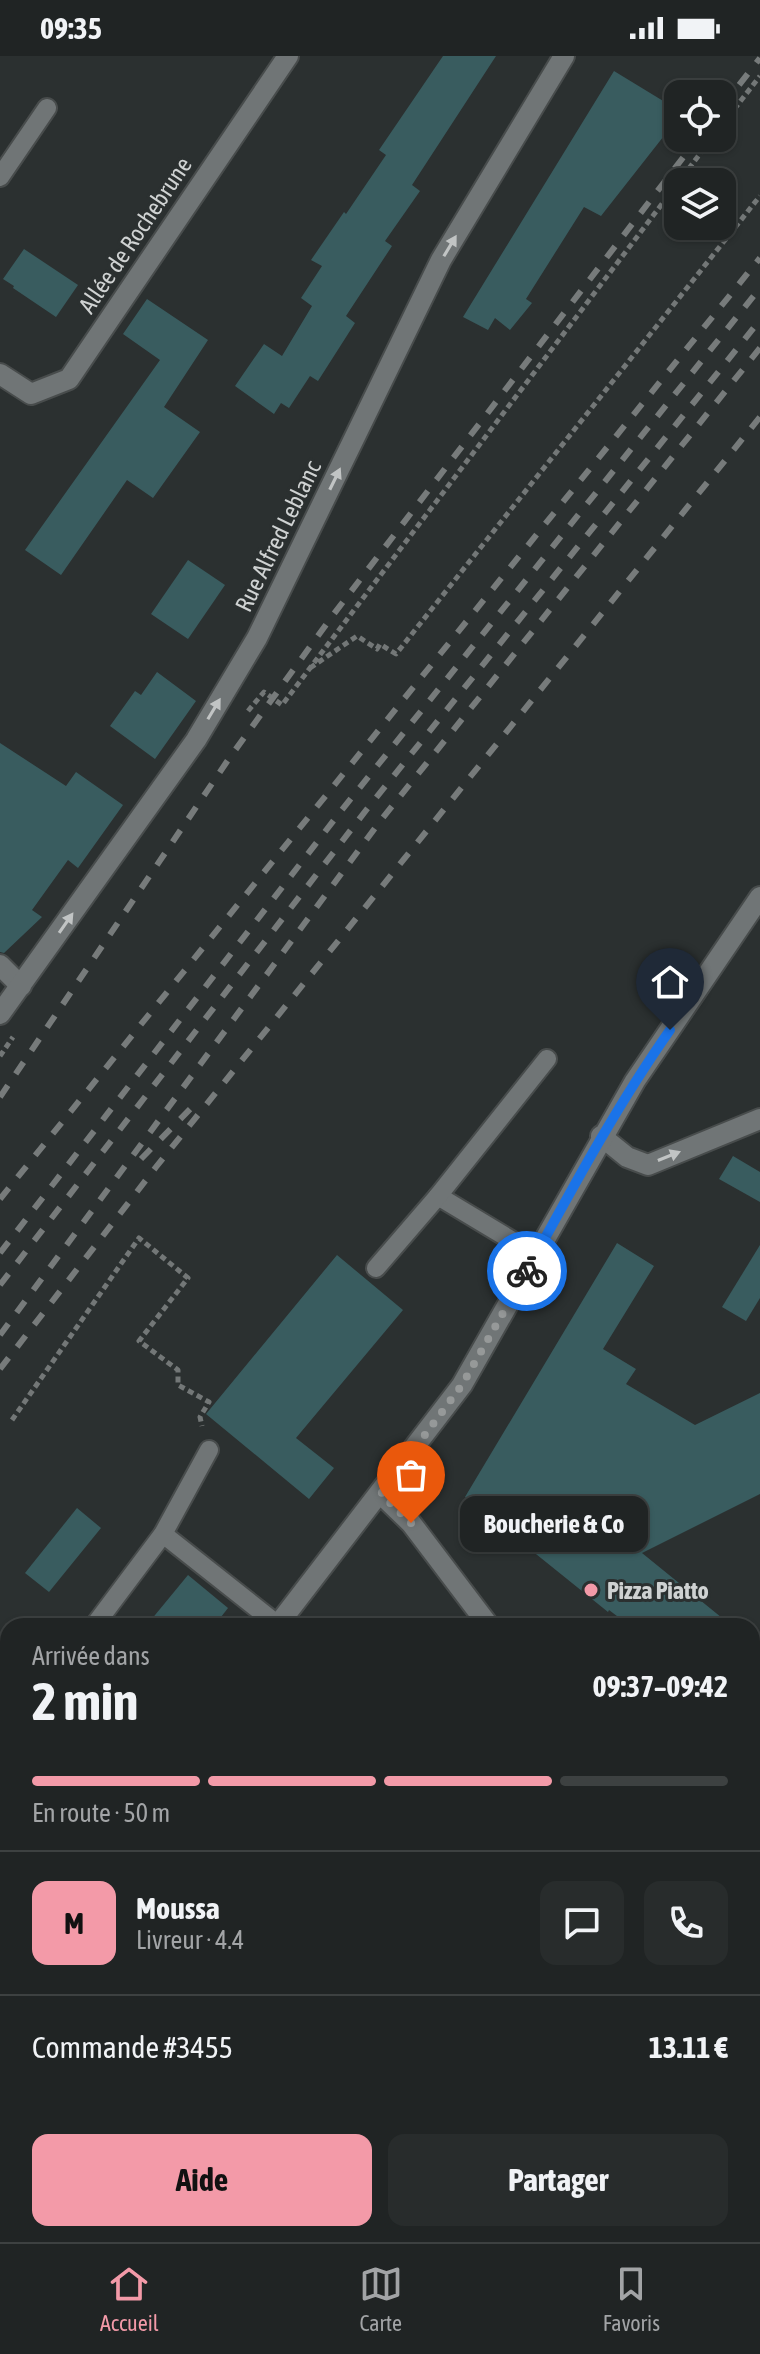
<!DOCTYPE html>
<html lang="fr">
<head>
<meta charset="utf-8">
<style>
  body { margin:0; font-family:"Asap Condensed",sans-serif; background:#282c2c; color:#f1f3f6; height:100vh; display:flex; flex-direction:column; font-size:30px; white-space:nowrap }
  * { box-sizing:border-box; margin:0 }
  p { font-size:26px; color:#a2a4a6 }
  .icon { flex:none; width:44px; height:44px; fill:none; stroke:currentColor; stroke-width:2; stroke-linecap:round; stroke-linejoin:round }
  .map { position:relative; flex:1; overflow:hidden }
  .side { position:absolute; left:0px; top:1562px; width:760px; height:624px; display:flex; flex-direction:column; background:#202424; border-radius:24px 24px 0 0; box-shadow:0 2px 6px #0004,0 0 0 2px #3d4141 }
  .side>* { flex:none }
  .tools { position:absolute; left:664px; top:24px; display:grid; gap:16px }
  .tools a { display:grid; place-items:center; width:72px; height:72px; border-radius:16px; background:#202424; box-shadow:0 2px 6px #0004,0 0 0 2px #3d4141; font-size:40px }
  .pin { position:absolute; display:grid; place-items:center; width:68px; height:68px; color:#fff; margin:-82px -34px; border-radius:50% 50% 50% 0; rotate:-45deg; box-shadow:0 0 8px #0007 }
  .pin .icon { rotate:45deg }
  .courier { position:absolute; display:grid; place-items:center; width:80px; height:80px; margin:-40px; border:6px solid #1a73e8; border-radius:50%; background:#fff; color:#222; box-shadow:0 2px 10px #0007 }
  .bubble { position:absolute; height:56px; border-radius:16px; background:#202424; box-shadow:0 2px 6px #0004,0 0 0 2px #3d4141; font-size:26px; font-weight:700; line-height:56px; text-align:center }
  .head em { font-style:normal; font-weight:700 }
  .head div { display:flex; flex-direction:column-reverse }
  .head { display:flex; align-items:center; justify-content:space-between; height:136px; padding:0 32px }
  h1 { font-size:52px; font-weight:700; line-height:60px }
  .bar { display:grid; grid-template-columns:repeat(4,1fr); gap:12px 8px; align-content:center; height:96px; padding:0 32px }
  .bar i { height:10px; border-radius:6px; background:#3d4141 }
  .bar .active { background:#f39aa8 }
  .bar p { grid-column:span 4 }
  .line { display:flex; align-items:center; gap:20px; padding:0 32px; border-top:2px solid #3d4141 }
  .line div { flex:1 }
  .round { display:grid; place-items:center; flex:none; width:84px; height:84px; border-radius:16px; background:#282c2c }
  .cta { display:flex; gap:16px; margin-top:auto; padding:16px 32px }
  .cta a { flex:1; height:92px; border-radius:16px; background:#f39aa8; color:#111; font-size:32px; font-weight:700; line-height:92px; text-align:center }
  .cta a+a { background:#282c2c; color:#f1f3f6 }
  .status { display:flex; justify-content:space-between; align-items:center; height:56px; padding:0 40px; background:#202424; direction:ltr }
  .status svg { height:22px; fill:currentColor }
  .tab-bar { display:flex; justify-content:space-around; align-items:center; height:112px; border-top:2px solid #3d4141; background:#202424; font-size:22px; color:#a2a4a6 }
  .tab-bar a { display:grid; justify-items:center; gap:4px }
  .tab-bar .active { color:#f39aa8 }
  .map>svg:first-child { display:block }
  .green { fill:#654a4e }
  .building { fill:#395c5f }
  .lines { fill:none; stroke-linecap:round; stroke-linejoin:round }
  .lane-casing { stroke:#484c4c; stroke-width:22 }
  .street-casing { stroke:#484c4c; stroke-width:24 }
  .secondary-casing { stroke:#484c4c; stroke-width:24 }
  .path { stroke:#737777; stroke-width:5; stroke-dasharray:6 4; stroke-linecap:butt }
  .lane { stroke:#707576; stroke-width:18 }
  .street { stroke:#707576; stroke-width:20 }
  .secondary { stroke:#707576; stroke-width:20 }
  .rail { stroke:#777b7b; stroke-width:6; stroke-dasharray:14 14; stroke-linecap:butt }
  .oneway { fill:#c1c4c4 }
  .done { stroke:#969999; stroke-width:8; stroke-dasharray:0 14.4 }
  .route { stroke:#1a73e8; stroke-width:10 }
  .poi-dot { fill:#f39aa8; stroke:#2b3030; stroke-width:3 }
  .labels { text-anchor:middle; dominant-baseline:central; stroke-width:6; stroke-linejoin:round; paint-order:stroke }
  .street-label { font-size:24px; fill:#cfd2d2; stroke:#2b3030 }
  .poi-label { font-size:24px; font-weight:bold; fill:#cfd2d2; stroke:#2b3030; text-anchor:start }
</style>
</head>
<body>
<div class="status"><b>09:35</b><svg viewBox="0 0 49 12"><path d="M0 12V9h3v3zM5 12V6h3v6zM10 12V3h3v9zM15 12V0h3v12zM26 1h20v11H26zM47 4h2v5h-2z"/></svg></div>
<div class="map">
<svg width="760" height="2186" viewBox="0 0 760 2186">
  <rect width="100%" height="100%" fill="#2b3030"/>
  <polygon class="green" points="760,1811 760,1877 752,1857 752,1814"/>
  <g class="building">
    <polygon points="443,0 496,0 412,129 420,135 385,185 392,190 346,260 355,267 318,325 310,320 289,352 281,347 274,358 235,330 264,288 282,300 312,250 301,242 322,210 311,204 344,156 346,158 386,99 379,94"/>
    <polygon points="614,15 678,54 678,62 601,160 584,151 526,243 532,247 510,274 495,262 488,274 463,261"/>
    <polygon points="24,193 78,229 56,261 13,232 14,230 3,223"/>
    <polygon points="147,243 208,284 164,351 200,376 153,442 127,424 61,519 25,494 160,304 123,278"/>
    <polygon points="188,504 225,529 188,583 151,558"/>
    <polygon points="157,616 196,645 155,703 110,670 135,635 141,639"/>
    <polygon points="0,687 66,730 76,716 123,749 78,812 68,804 32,854 42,861 4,897 0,896"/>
    <polygon points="733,1100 760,1116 760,1146 719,1123"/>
    <polygon points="617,1187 654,1210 603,1293 636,1313 626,1328 695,1369 760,1337 760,1438 642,1497 732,1570 630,1570 609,1554 608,1556 465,1441"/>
    <polygon points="760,1189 760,1242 746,1265 722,1251"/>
    <polygon points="337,1199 403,1254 296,1382 334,1412 309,1443 206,1358"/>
    <polygon points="77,1452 101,1472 49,1536 25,1517"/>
    <polygon points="188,1519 228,1552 214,1570 146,1570"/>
  </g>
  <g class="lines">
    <g class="lane-casing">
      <g id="lane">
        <polyline points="0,121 47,52"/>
        <polyline points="438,1140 536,1199"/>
        <polyline points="376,1212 438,1140 547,1003"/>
        <polyline points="163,1478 278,1569"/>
        <polyline points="94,1570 163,1478 209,1394"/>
        <polyline points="0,1695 8,1684"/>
      </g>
    </g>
    <g class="street-casing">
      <g id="street">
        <polyline points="0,318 31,338 69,323 288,0"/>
        <polyline points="0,909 21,930"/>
        <polyline points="0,958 196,684 257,582 441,204 564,0"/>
        <polyline points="601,1080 627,1101 648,1109 760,1063"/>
        <polyline points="381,1438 411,1467 489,1570"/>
        <polyline points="752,1723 760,1719"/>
        <polyline points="752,2038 760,2059"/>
        <polyline points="0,2056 8,2053"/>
      </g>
    </g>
    <g class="secondary-casing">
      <g id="secondary">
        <polyline points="277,1570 462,1329 635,1025 760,841"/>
        <polyline points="0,1922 8,1912"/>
      </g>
    </g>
    <g class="path">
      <polyline points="722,69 760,20"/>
      <polyline points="310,612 357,580 377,593 380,588 396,598 760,140"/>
      <polyline points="248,655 264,636 282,649 712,82"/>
      <polyline points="0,1000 13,981"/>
      <polyline points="12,1364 139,1182 188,1222 139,1285 178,1314 178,1329 209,1346 200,1361 202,1370"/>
      <polyline points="752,1791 760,1785"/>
      <polyline points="752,1896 760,1917"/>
      <polyline points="752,1923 760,1944"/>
      <polyline points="299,2178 303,2186"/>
    </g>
    <use href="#lane" class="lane"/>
    <use href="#street" class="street"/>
    <use href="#secondary" class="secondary"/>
    <g class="rail">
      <polyline points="722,51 760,2"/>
      <polyline points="0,1041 228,704 333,559 698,82"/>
      <polyline points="141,1103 197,1046"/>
      <polyline points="0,1143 760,202"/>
      <polyline points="0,1197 341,755 760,232"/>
      <polyline points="0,1229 367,753 760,264"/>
      <polyline points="0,1279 381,764 760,292"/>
      <polyline points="0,1313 156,1111 760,361"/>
    </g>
  </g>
  <defs><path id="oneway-solid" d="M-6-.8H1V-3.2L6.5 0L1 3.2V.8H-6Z" transform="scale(2)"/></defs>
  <g class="oneway">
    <use href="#oneway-solid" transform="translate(450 190) rotate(-59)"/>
    <use href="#oneway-solid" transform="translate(335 423) rotate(-64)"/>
    <use href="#oneway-solid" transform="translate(214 653) rotate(-59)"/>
    <use href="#oneway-solid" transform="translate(66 867) rotate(-55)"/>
    <use href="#oneway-solid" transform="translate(669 1100) rotate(-22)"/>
  </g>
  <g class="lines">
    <polyline class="done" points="411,1467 381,1438 462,1329 527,1215"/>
    <path class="route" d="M527 1215C572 1133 616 1051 670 974"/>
  </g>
  <circle class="poi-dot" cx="591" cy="1534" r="8"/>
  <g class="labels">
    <g class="street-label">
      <text transform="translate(135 179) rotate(-56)">Allée de Rochebrune</text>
      <text transform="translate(278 480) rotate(-64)">Rue Alfred Leblanc</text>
    </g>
    <g class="poi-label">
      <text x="607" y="1534">Pizza Piatto</text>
    </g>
  </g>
</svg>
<div class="tools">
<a><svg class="icon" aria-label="locate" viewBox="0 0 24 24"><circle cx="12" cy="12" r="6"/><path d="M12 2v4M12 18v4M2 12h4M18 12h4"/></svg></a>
<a><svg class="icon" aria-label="layers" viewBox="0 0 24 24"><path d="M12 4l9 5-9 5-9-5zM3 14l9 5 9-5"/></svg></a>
</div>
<div class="pin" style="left:411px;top:1467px;background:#ea580c"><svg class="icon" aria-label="bag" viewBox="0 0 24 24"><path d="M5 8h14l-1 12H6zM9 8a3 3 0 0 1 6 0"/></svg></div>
<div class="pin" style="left:670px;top:974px;background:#1f2937"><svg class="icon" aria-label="home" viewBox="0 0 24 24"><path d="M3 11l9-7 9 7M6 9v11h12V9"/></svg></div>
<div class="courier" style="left:527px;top:1215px"><svg class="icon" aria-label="bike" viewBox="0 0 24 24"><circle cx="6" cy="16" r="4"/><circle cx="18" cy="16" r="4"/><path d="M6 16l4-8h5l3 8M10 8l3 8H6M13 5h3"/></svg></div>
<div class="bubble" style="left:460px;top:1440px;width:188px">Boucherie &amp; Co</div>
<section class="side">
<div class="head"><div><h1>2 min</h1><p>Arrivée dans</p></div><em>09:37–09:42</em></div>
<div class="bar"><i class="active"></i><i class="active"></i><i class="active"></i><i></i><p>En route · 50 m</p></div>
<div class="line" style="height:144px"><b class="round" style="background:#f39aa8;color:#111">M</b><div><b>Moussa</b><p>Livreur · 4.4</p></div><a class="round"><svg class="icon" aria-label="chat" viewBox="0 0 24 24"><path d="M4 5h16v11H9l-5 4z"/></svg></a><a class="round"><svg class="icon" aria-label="phone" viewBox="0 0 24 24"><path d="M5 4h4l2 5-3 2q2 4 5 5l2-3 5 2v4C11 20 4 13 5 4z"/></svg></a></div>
<div class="line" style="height:104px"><div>Commande #3455</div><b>13.11 €</b></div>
<div class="cta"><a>Aide</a><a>Partager</a></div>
</section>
</div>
<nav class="tab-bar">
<a class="active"><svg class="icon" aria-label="home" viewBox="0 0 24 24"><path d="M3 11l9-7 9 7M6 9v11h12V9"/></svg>Accueil</a>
<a><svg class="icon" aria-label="map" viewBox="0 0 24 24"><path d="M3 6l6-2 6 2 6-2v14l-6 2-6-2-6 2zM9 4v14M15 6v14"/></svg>Carte</a>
<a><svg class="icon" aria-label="saved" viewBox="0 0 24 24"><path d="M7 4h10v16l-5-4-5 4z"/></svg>Favoris</a>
</nav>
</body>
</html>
